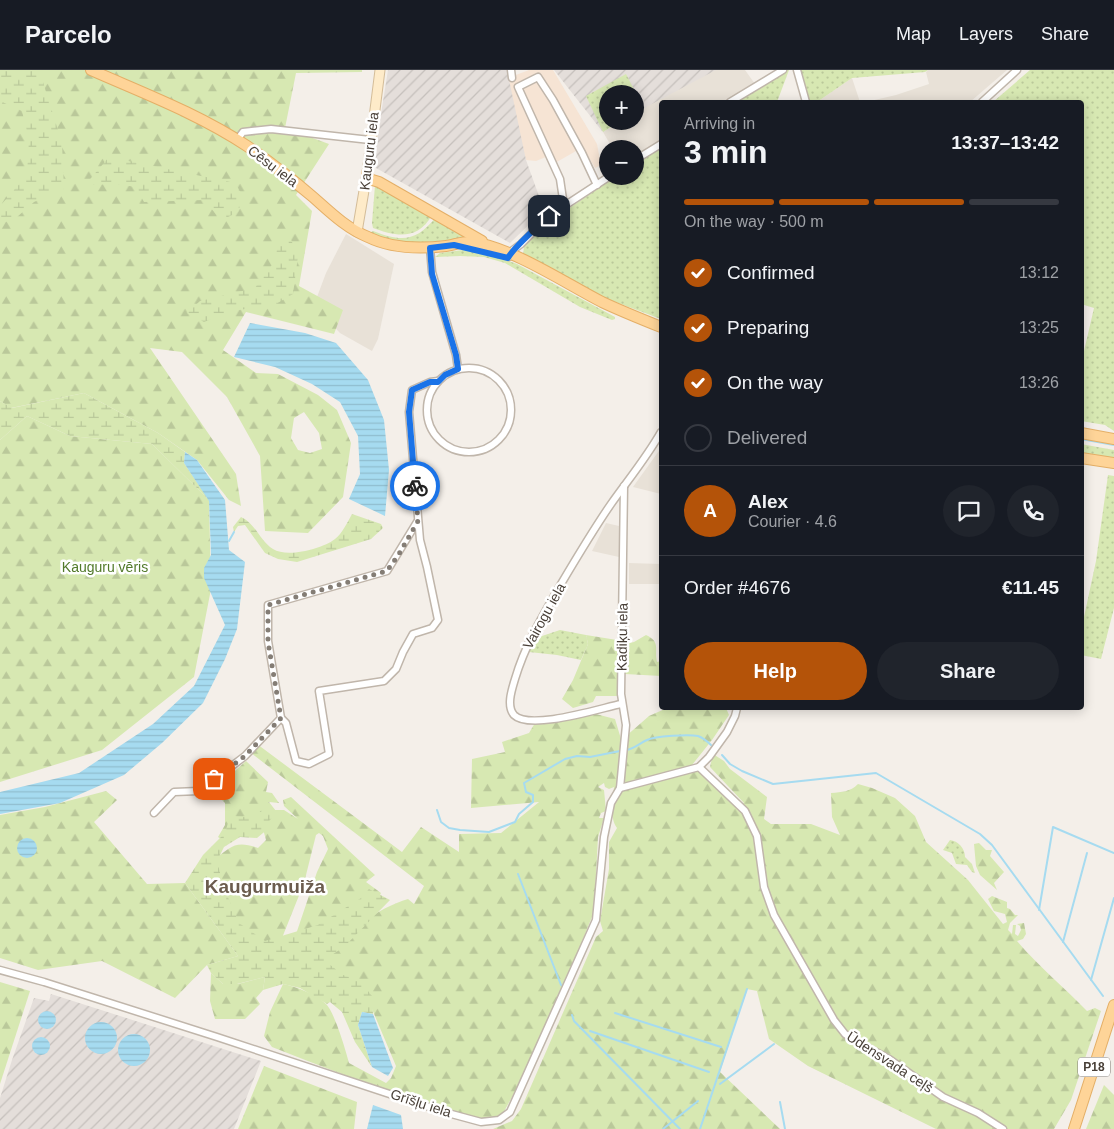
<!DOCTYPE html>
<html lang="en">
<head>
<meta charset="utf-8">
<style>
  body { margin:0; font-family:Helvetica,sans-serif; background:#20242c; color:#f1f3f6; height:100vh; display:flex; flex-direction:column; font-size:19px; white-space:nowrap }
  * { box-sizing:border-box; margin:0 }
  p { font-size:16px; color:#9ea1a6 }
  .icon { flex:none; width:28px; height:28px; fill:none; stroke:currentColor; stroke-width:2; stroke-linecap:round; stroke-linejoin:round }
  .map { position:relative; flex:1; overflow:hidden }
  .details { position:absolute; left:659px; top:30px; width:425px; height:610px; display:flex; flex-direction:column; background:#171b24; border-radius:5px; box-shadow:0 2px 12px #0003 }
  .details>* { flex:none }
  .fabs { position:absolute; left:599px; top:15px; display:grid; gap:10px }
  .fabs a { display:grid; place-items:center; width:45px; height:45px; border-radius:50%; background:#171b24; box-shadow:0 2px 12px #0003; font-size:25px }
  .pin { position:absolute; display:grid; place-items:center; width:42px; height:42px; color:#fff; margin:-21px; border-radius:10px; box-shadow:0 2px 8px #0006 }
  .courier { position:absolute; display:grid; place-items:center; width:50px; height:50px; margin:-25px; border:4px solid #1a73e8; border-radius:50%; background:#fff; color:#222; box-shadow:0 1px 6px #0007 }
  .headline em { font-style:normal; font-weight:600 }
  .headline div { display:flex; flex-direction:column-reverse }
  .headline { display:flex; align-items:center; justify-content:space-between; height:85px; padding:0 25px }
  h1 { font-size:32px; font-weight:600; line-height:38px }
  .bar { display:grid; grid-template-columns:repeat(4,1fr); gap:8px 5px; align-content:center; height:60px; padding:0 25px }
  .bar i { height:6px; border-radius:4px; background:#363941 }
  .bar .active { background:#b45309 }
  .bar p { grid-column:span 4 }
  .line { display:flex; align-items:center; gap:12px; padding:0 25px; border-top:1px solid #363941 }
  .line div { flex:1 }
  .round { display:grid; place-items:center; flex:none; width:52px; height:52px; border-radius:26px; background:#20242c }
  ol { padding:0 25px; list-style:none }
  li { display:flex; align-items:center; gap:15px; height:55px }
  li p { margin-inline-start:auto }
  li .icon { padding:5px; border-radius:50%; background:#b45309; color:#fff; stroke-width:4 }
  li:last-child { color:#9ea1a6 }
  li i { width:28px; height:28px; border:2px solid #363941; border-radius:50% }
  .button { display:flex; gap:10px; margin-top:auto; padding:10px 25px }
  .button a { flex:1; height:58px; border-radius:30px; background:#b45309; color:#fff; font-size:20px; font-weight:600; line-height:58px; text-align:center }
  .button a+a { background:#20242c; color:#f1f3f6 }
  header { display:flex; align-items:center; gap:30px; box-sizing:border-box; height:70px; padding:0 25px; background:#171b24; border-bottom:1px solid #363941 }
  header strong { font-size:24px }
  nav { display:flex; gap:28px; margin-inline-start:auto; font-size:18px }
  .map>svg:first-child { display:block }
  .residential { fill:#e8e1d7 }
  .commercial { fill:#f6e4d4 }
  .industrial { fill:url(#industrial-furrows) }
  .grass { fill:url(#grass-dots) }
  .forest { fill:url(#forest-firs); fill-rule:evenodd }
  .wetland { fill:url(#wetland-marsh) }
  .water { fill:url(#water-rules) }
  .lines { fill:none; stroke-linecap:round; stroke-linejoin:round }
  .stream { stroke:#a6dbf0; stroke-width:2 }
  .minor-casing { stroke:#c0b6ab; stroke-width:9 }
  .secondary-casing { stroke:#d4bd99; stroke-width:11 }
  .primary-casing { stroke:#e4af67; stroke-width:12 }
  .minor { stroke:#fff; stroke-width:6 }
  .secondary { stroke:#feebc9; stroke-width:9 }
  .primary { stroke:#fed498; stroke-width:10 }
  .done { stroke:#847d75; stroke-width:5; stroke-dasharray:0 9 }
  .route { stroke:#1a73e8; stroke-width:6 }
  .labels { text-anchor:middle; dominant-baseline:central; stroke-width:5; stroke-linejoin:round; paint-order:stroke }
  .shield { fill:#fff; stroke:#7f7973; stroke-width:1 }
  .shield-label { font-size:12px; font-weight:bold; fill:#483f37 }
  .street-label { font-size:14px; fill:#483f37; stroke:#fff }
  .park-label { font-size:14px; fill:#527a2a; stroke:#fff }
  .district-label { font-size:19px; font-weight:bold; fill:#6b5c4e; stroke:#fff }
</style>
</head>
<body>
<header>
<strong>Parcelo</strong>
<nav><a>Map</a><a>Layers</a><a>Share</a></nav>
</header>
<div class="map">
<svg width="1114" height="1059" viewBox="0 0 1114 1059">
  <defs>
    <pattern id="industrial-furrows" width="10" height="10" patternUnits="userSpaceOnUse" patternTransform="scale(1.25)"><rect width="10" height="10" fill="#e4deda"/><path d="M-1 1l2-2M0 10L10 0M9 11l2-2" fill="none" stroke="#c5c0bc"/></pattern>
    <pattern id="grass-dots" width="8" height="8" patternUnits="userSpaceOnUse" patternTransform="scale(1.25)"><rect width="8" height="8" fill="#d7e8b2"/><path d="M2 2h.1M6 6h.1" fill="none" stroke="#bac89a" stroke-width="1.8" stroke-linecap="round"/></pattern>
    <pattern id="forest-firs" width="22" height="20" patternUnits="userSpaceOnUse" patternTransform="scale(1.25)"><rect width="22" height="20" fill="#d7e8b2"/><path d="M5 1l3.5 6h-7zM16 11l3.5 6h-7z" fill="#bac89a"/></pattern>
    <pattern id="wetland-marsh" width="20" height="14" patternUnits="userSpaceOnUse" patternTransform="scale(1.25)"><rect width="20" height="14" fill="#d7e8b2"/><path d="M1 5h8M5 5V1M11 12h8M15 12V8" fill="none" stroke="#bac89a"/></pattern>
    <pattern id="water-rules" width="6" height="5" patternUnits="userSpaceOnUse" patternTransform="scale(1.25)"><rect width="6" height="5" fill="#a6dbf0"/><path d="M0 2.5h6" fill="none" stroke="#90bdce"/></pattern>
  </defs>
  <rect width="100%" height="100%" fill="#f4efe9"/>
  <g class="residential">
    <polygon points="707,0 745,0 755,14 725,32 661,32 661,71 635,87 635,79 613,79 603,62 621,51 635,51 635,42"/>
    <polygon points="928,0 1007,0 970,32 866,32 896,25 929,14 926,2"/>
    <polygon points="852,8 860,32 817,32"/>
    <polygon points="346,164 394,194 378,269 372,281 340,263 314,235 326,203"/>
    <polygon points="661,378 661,424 633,417"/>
    <polygon points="606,453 619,456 619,487 592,481"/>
    <polygon points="629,493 661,494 661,514 629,514"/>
  </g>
  <polygon class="commercial" points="529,0 553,0 597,74 601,95 595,98 583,77 555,93 551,85 536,91 526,90 515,50 508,8"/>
  <g class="industrial">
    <polygon points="388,0 507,0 526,90 544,140 510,173 376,98 374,88"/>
    <polygon points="554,0 716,0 635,43 635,24 608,24 608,51 620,51 602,61"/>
    <polygon points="51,924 261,991 234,1059 0,1059 0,1028 12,990 34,928 49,931"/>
  </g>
  <g class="grass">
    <polygon points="784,0 789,0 777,32 730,32"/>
    <polygon points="801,0 928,0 925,2 852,8 817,32 809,32"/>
    <polygon points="1030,0 1114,0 1114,361 1105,355 1081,351 1081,294 1094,238 1081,234 1081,32 993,32"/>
    <polygon points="626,4 643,37 635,42 635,24 608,24 608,51 621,51 603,62 586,26"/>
    <polygon points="661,75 661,249 594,224 523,187 524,175 542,157 616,106 635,106 635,93"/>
    <path d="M375 115 432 145C418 170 397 167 373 158L372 153Z"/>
    <path d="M436 147 473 168 414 173 393 172 369 165 371 162 373 161C402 172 416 172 436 147Z"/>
    <polygon points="463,180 489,184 517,194 615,247 615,249 612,250 580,237 505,193 484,187 460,186 435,187 440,183"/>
    <polygon points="1081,374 1114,380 1114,390 1081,384"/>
    <polygon points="1108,405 1114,406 1114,538 1101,589 1081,585 1081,561 1096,491"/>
    <polygon points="560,560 586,565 588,574 581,590 557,585 529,582 533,569"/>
    <path d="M950 770C958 771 965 778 965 787L972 794 975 803 972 802 967 795 956 794 952 783 943 780Z"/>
  </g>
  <g class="forest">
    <path d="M0 0H362V2L296 3 285 58 329 74 296 125 312 141 299 216 343 240 334 264 246 242 223 280 256 303 278 304 318 325 337 340 351 373 343 427 308 463 265 461 260 386 227 327 182 282 150 278 236 404 241 436 229 430 197 390 158 363 84 323 11 338 0 331ZM304 342 319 363 322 379 310 383 298 380 291 368 294 348Z"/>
    <polygon points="27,346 70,366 152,374 209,430 211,519 194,607 102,680 0,712 0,370"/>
    <polygon points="586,565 617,570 618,626 596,626 593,632 573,638 562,629 573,610 588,574"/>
    <path d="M646 565C661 572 654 579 657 592L661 591V606L625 604V574L634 572Z"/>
    <path d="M667 638H726L729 645 712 670 692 695 736 736 744 733 710 697 713 684 724 691 730 699 767 727 764 749 771 754H811L840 765 832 747 831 723C842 722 850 722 858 714L872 718 895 728 915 746 926 772 968 810 1003 854 1007 852 1005 844 994 841 988 829 992 826 1007 832V838L1010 839 1015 845H1018L1010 853 1008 860 1012 864 1013 855H1016L1015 864 1018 866 1021 860 1020 856 1017 854 1024 853 1026 864 1023 869 1017 871C1038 896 1064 917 1087 941L1095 938 1101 941 1071 1030 1054 1059H936L808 996 769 969 757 921 747 919 720 1002 780 1059H493L512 1051 521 1039 596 867 603 861 600 851 609 799V772L617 758C609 747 613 730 614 717L609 719 605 717 604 713 598 717 604 720 606 741 601 743 599 748H604L598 767 594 842 559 928 520 1012 500 1049C470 1053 439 1038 411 1029 364 1013 318 995 272 977L264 966 270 942 283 914C297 917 316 924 326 934 334 941 346 981 349 993L386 1013 391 1008 396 996 364 920 333 906 318 884C343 865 379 837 408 829L414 834 424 816 251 683 257 674 402 782 421 757 459 782V764L501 763 539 732 471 738 472 689 505 682 502 672 529 663 535 653 592 643 615 649 621 669 625 667 649 646Z"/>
    <polygon points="246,691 268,712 266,722 272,723 279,733 269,732 264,744 222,770 218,767 225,755 225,733 217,725 225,710"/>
    <polygon points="106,721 117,730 94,752 147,814 185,813 238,886 207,895 175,928 102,891 38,900 0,888 0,745 45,737"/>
    <path d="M291 727 375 805 366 812 381 823 377 831 292 876 317 802 328 779 323 766 319 763 316 765 304 813 280 873 251 891 214 790C231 777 235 770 258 778L266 770 263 759 273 740H284L298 749 284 736 283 730Z"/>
    <polygon points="979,773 986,780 992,780 990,786 1004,802 994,813 997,820 980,805 976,796 974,774"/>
    <polygon points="211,903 223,914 238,914 265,907 263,920 256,928 260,934 245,949 215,949 210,931"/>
    <polygon points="0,912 30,921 0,1014"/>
    <polygon points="264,996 357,1032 354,1059 238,1059"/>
    <polygon points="1104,1015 1114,1025 1114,1059 1086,1059"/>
  </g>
  <g class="wetland">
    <polygon points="0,0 34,0 42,9 62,73 64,119 34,132 17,147 3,153 0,152 0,136 27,105 29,70 22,41 0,31"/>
    <polygon points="109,87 235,113 243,126 238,142 224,149 215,143 204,130 144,132 136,117 115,114 85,115"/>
    <polygon points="289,165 298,186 293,224 276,234 233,241 204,252 187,243 200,231 255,218 275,191 279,168"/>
    <polygon points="84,323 158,363 185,382 184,393 209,430 152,374 70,366 27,346 0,370 0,331 12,338"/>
    <path d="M352 444 381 454 383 458 371 469 297 492 278 489 265 483 245 455 238 456 234 462 233 457 241 447C256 454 260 471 273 479 287 488 322 479 335 469 342 464 348 451 352 444Z"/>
    <polygon points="269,732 276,741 275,745 268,752 269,758 257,768 240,767 224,777 217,791 224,818 239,853 265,871 318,855 361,828 369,819 390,830 344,877 324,890 343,905 359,910 372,926 373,944 362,942 358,955 372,997 355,972 342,942 330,932 327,934 300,918 283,914 263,920 265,907 237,914 223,914 211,903 207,895 238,886 185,813 203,785 225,763 230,746 254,748"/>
  </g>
  <g class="water">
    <polygon points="250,253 305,263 336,273 368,310 384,350 389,400 385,446 349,429 360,404 358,366 340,332 312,314 275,297 234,287"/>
    <polygon points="185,382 197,390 225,430 229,480 245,492 237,559 225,589 203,633 162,673 124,705 60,733 0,744 0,722 79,703 153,654 194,616 225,555 204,508 204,498 211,485 209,431 184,393"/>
    <circle cx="27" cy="778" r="10"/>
    <circle cx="47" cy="950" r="9"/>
    <polygon points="362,942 373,944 393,998 388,1006 372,997 358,955"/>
    <circle cx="101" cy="968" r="16"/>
    <circle cx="134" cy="980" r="16"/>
    <circle cx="41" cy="976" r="9"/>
    <polygon points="373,1035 401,1045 403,1059 367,1059"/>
  </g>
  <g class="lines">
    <g class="stream">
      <polyline points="1081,369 1114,375"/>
      <polyline points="229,471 234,462"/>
      <path d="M626 680C634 679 640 673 647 670 655 666 689 664 698 666 703 668 707 671 711 675"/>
      <polyline points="722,685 730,694 742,701 773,714 876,703 980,764 992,775 1103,926"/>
      <polyline points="437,740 441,752 449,758 460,760 489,762 515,752 519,744 533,732 533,725 526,722 524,713 565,689 577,686 590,687 620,681"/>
      <polyline points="518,804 561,915"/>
      <polyline points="1039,840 1053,757 1114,783"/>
      <polyline points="1063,872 1087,783"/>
      <polyline points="1091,910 1114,828"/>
      <polyline points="615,943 721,977"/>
      <polyline points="572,945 574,951 680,1059"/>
      <polyline points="590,961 709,1002"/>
      <polyline points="720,1014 774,974"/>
      <polyline points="780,1032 785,1059"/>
      <polyline points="663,1059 698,1031"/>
      <polyline points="700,1059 747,919"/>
    </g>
    <g class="minor-casing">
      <g id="minor">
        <polyline points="511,0 512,8"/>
        <polyline points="797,0 806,32"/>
        <polyline points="730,32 783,0"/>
        <polyline points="982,32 1017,0"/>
        <polyline points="237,70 243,62 271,59 370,70"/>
        <polyline points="635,90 661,74"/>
        <polyline points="564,136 560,109 518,17 538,7 553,30 582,83 597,115"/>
        <polyline points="430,178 432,202 456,285 458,299"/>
        <polyline points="509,187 513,180 521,174 549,146 610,106"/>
        <circle cx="469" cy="340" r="42"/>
        <path d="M621 634C601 638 530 661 514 645 506 636 512 619 515 609 525 575 543 545 561 514 577 487 593 460 611 434 628 410 647 387 661 362"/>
        <polyline points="281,648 286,653 296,691 309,694 329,684 319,621 384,611 396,599 403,582 413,564 432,558 438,550 427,497 420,470 409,342 412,320 430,312 438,311"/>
        <polyline points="699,697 745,741 757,766 764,817 774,845 834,950 845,964 859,973 889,989 943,1027 978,1043 1003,1059"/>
        <polyline points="620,718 699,697 709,687 727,662 735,646 737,638"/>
        <polyline points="154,743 174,722 199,721 245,686 281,648 268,571 268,535 387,501 417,452"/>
        <polyline points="0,900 44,912 217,967 444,1042 481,1052 499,1050 510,1042 596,850 604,767 611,733 620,718 626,655 621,624 624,416"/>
      </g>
    </g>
    <g class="secondary-casing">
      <polyline id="secondary" points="357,162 367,103 380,0"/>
    </g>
    <g class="primary-casing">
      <g id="primary">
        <path d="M91 0C143 23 199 44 247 76 270 92 292 109 313 127 330 142 346 158 368 167 392 179 420 179 446 176 454 175 463 171 472 172 513 178 565 213 602 232 621 241 641 249 661 257"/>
        <polyline points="367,103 369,109 379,112 482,171"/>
        <polyline points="1081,363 1114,369"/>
        <polyline points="1081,388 1114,393"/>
        <polyline points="1074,1059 1114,935"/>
      </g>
    </g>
    <use href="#minor" class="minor"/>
    <use href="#secondary" class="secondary"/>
    <use href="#primary" class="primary"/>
  </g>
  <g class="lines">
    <polyline class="done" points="214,709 245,686 281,648 268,572 268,535 387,501 399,484 418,451 415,416"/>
    <path class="route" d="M415 416 409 342 412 320 430 312H438L445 305 458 299 456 285 432 204 430 178 454 175 508 188C513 178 539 155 549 146"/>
  </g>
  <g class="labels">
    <rect class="shield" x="1078" y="987.5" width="32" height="19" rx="4"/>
    <g class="shield-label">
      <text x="1094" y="997">P18</text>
    </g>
    <g class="street-label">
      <text transform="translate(369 81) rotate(-83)">Kauguru iela</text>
      <text transform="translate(273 96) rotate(37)">Cēsu iela</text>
      <text transform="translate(544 546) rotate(-61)">Vairogu iela</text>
      <text transform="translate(622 567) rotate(-89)">Kadiķu iela</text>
      <text transform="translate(890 992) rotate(33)">Ūdensvada ceļš</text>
      <text transform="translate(421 1033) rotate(18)">Grīšļu iela</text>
    </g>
    <g class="park-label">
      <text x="105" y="497">Kauguru vēris</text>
    </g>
    <g class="district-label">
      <text x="265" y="816">Kaugurmuiža</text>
    </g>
  </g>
</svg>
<div class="fabs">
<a>+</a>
<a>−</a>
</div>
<div class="pin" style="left:214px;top:709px;background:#ea580c"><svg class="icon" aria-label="bag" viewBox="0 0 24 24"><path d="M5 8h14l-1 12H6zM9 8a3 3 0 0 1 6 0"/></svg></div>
<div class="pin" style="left:549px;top:146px;background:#1f2937"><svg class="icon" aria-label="home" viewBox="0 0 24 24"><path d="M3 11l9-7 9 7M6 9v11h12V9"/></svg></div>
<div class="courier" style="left:415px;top:416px"><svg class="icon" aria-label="bike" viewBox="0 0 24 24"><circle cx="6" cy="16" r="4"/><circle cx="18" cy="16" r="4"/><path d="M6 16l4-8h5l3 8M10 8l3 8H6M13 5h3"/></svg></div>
<section class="details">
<div class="headline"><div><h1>3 min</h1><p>Arriving in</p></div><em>13:37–13:42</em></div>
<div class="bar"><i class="active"></i><i class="active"></i><i class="active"></i><i></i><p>On the way · 500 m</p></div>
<ol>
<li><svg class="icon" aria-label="check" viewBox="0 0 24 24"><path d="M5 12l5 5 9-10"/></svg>Confirmed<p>13:12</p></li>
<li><svg class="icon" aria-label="check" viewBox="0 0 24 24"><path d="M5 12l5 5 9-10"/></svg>Preparing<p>13:25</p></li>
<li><svg class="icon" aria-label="check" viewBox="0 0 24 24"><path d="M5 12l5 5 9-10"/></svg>On the way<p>13:26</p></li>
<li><i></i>Delivered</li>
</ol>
<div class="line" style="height:90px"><b class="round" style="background:#b45309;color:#fff">A</b><div><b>Alex</b><p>Courier · 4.6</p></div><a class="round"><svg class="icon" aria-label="chat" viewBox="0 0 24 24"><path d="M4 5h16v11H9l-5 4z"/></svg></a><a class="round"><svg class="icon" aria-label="phone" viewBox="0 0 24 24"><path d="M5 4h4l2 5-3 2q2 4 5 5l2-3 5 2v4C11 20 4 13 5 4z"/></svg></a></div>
<div class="line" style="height:65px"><div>Order #4676</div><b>€11.45</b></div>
<div class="button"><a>Help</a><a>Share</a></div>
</section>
</div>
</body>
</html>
